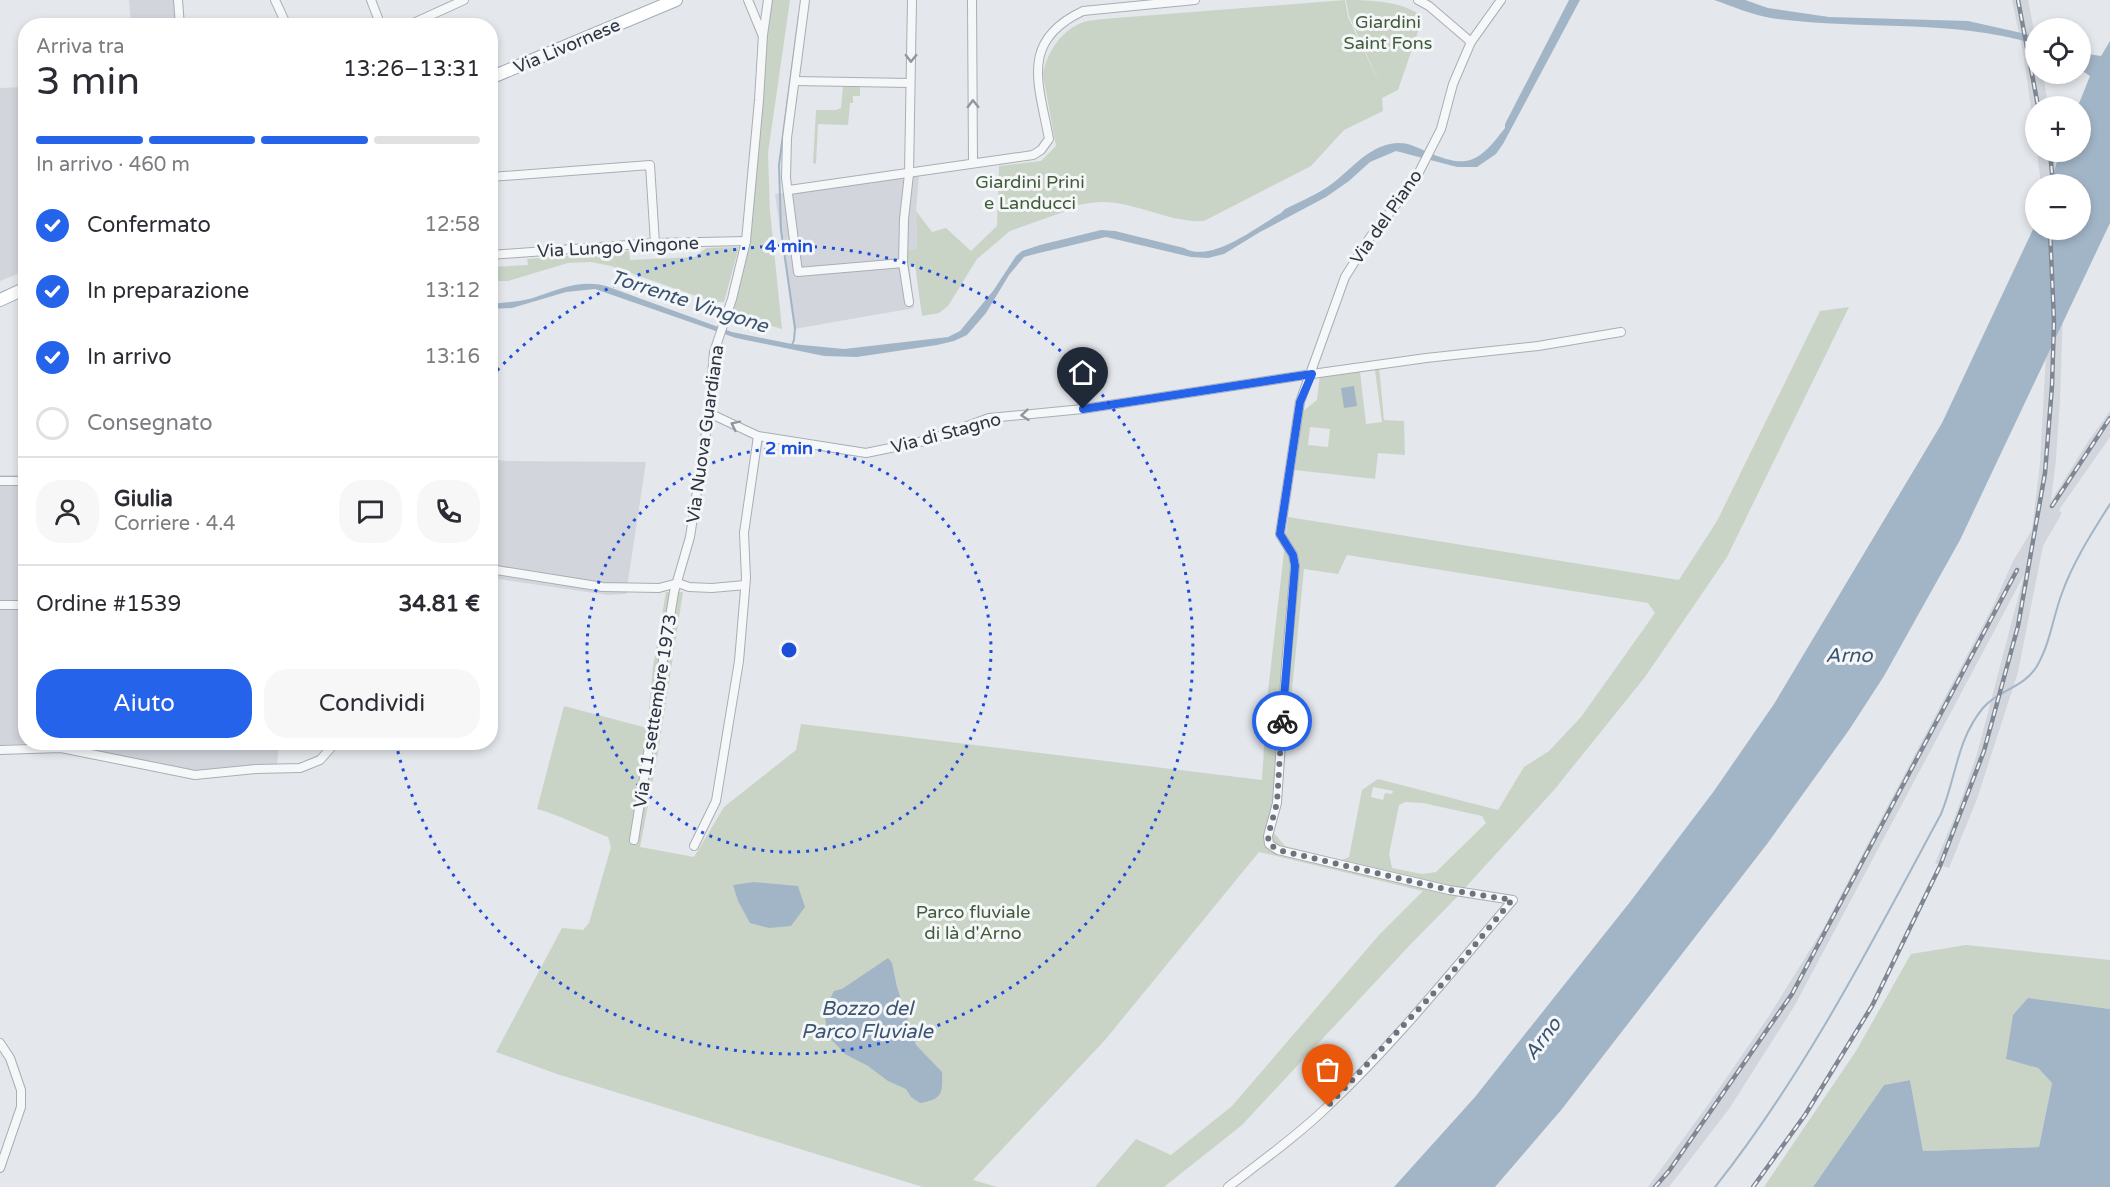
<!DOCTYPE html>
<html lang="it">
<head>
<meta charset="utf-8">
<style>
  body { margin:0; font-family:"Varela Round",sans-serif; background:#f7f7f7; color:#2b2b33; height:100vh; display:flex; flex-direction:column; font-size:22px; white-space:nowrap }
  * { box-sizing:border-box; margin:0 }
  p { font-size:20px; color:#7c7c81 }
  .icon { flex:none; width:33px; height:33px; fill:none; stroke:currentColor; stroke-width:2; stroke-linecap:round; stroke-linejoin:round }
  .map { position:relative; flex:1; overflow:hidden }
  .sheet { position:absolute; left:18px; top:18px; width:480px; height:732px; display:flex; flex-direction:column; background:#fff; border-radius:24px; box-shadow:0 3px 9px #0003 }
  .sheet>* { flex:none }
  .controls { position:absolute; left:2025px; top:18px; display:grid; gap:12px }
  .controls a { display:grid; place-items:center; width:66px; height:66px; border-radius:50%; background:#fff; box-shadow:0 3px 9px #0003; font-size:30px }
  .pin { position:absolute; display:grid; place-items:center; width:51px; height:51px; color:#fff; margin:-62px -26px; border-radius:50% 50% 50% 0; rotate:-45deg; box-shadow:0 0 6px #0007 }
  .pin .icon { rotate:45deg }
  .courier { position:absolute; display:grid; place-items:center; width:60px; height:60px; margin:-30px; border:4px solid #2563eb; border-radius:50%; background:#fff; color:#222; box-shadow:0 2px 8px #0007 }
  .head em { font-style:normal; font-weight:600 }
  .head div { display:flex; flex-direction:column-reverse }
  .head { display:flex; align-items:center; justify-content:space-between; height:102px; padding:0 18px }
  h1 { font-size:39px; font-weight:600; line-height:45px }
  .bar { display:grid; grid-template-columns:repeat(4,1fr); gap:9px 6px; align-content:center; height:72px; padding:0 18px }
  .bar i { height:8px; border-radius:4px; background:#e1e1e2 }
  .bar .on { background:#2563eb }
  .bar p { grid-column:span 4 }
  .line { display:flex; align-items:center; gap:15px; padding:0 18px; border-top:2px solid #e1e1e2 }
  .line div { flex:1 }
  .round { display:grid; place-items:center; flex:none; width:63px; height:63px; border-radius:24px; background:#f7f7f7 }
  ol { padding:0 18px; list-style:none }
  li { display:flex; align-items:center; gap:18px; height:66px }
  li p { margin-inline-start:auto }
  li .icon { padding:6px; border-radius:50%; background:#2563eb; color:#fff; stroke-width:4 }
  li:last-child { color:#7c7c81 }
  li i { width:33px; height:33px; border:3px solid #e1e1e2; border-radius:50% }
  .button { display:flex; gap:12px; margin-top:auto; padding:12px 18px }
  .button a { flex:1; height:69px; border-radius:24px; background:#2563eb; color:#fff; font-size:24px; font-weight:600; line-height:69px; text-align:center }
  .button a+a { background:#f7f7f7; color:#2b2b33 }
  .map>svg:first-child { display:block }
  .built { fill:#d2d6dc }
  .green { fill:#cad4c6; fill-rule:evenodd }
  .water { fill:#a2b5c7 }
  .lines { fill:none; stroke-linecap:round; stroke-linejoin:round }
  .stream { stroke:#a2b5c7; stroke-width:2 }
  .street-casing { stroke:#a9aeb5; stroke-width:10 }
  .primary-casing { stroke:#a4abb5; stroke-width:14 }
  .street { stroke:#f6f7f9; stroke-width:8 }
  .primary { stroke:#fff; stroke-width:12 }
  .rail-casing { stroke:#7e8793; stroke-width:4.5 }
  .rail { stroke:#f4f6f8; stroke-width:2; stroke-dasharray:7; stroke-linecap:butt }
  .oneway { stroke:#92969e }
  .done { stroke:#6d737d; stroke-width:6; stroke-dasharray:0 10.8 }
  .route { stroke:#2563eb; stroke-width:8 }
  .ring { fill:none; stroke:#1d4ed8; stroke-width:3; stroke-dasharray:3 6 }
  .labels { text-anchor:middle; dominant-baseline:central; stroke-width:6; stroke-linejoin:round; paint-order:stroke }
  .park-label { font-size:18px; fill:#425c3b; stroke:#f4f6f8 }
  .street-label { font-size:18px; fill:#2d3542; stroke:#f4f6f8 }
  .water-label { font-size:20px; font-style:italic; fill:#3a5573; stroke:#f4f6f8 }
  .centre { fill:#1d4ed8; stroke:#f4f6f8; stroke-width:3 }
  .ring-label { font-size:18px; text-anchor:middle; font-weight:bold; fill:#1d4ed8; stroke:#f4f6f8; stroke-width:6; stroke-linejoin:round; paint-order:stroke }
</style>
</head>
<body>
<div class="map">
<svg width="2110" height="1187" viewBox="0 0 2110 1187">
  <rect width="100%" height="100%" fill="#e4e7eb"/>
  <g class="built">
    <polygon points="129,0 178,0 180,25 131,25"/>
    <polygon points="2012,0 2028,0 2035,35 2036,74 2043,74 2048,106 2036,106 2035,137 2024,58"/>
    <polygon points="25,87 25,271 0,281 0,88"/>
    <polygon points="2037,152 2054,152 2056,184 2041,184"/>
    <polygon points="919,176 916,211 917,249 908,250 914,308 794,329 775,194"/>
    <polygon points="2063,309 2060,400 2056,459 2051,501 2087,443 2110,411 2110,437 2061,507 2059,511 2062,513 2043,546 2018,672 1977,799 1949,868 1935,863 1956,814 1977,754 2024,575 1795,1005 1729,1109 1669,1187 1648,1187 1707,1106 1769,1016 1824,927 1994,604 2013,561 2032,530 2040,463 2047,336"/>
    <polygon points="491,459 506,461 646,462 626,594 608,595 491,578"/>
    <polygon points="0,475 25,475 26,742 40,743 0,745"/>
    <polygon points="57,743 279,743 277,764 196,771"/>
  </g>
  <g class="green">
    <polygon points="769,0 790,0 768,153 770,211 782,329 733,314 751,233 755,150"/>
    <path d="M1345 0 1348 17 1381 86 1349 16 1346 0C1371 0 1403 1 1423 17L1398 90 1382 98 1383 111 1344 130 1311 166 1204 221C1169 223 1137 202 1102 202 1091 202 1080 205 1069 206V210L1010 231 977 259 948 306 939 313 922 316 915 265H909L907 250 917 249 916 211 932 232 946 228 971 251 997 226 999 166 1041 161 1056 146 1043 75C1046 53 1062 29 1084 22 1090 20 1097 20 1103 19Z"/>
    <polygon points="843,87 860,87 860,96 853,96 853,103 850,103 848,125 818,124 816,164 813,163 816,110 836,110 841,108"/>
    <polygon points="739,247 724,302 713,302 611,266 591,262 568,263 508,281 491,281 491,267 528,265 527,259 629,251 630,260 695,257 706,248"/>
    <path d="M1849 307 1727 557 1645 677 1554 790 1455 899 1409 946 1242 1125 1164 1187H1095L1136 1139 1171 1155 1232 1106 1379 935 1423 891 1259 852 1105 1040 973 1180 997 1187H923L557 1074 496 1052 562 928 583 930 589 923 611 847 608 837C584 828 562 816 537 809L564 706 647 728 653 667 666 592H683L658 753 640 847 694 857 724 807 796 750 801 724 1262 780 1267 700 1288 517 1679 580 1717 521 1820 311ZM1347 555 1648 603 1655 613 1581 717 1549 751 1524 767 1498 810 1378 779 1362 790 1349 857 1342 860 1285 846 1274 833 1281 801 1304 569 1338 574ZM1373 787 1393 791 1392 794 1385 793 1383 800 1371 797ZM1405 802 1423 803 1482 816 1486 823 1436 872 1422 874 1392 868 1389 854 1399 805Z"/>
    <path d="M1379 367 1384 420 1404 421 1405 455 1378 453 1375 479 1295 470 1302 412 1317 400 1320 374ZM1375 370 1382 422 1366 424 1360 372ZM1310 427 1330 429 1328 447 1308 445Z"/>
    <polygon points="1966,945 2110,960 2110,1009 2028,998 2007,1059 2038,1068 2052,1083 2039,1147 1923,1151 1910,1080 1884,1085 1813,1187 1764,1187 1856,1051 1911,954"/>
  </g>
  <g class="water">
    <path d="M1569 0H1580L1503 144 1496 154 1477 167H1457L1396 151 1370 162 1349 181 1326 197 1260 232 1224 254 1208 258 1191 257 1106 237 1035 254 1024 257 1009 275 986 313 967 335 954 341 937 345 857 357 824 356 736 338 595 289 566 292 512 308 491 309 490 304C505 302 519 302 533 298 557 290 580 279 606 286L732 332 792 344 844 349 948 337 960 331 993 291 1016 256 1022 251 1040 245 1101 230 1115 231 1184 248C1211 264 1258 226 1281 213L1285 209C1299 202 1313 196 1326 188 1348 174 1363 150 1390 144 1404 141 1412 145 1425 151 1468 170 1478 163 1505 128V124Z"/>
    <path d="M1714 0H1745L1768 8 1829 17 1968 21 2035 36V44C1950 18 1858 31 1771 18 1752 15 1732 6 1714 0Z"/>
    <polygon points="2110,41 2110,223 1960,540 1884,676 1849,730 1767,844 1562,1109 1495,1187 1394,1187 1475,1097 1630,902 1714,791 1774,704 1942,423 2035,225 2036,230 2080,230 2080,184 2050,184 2060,152 2080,152 2080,106 2078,106 2090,76 2081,70 2081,53 2101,56"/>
    <polygon points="1354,386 1357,406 1344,408 1341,388"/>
    <polygon points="754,882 798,886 805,907 791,926 769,928 750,923 738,901 733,885"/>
    <path d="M888 958 892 963 897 987 916 1045 942 1072C943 1094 942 1099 920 1103L911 1097 906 1089 888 1081 868 1066 845 1054 828 1036 824 1011 834 991 842 989Z"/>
    <polygon points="2028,998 2110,1009 2110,1187 1813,1187 1884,1085 1910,1080 1923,1151 2039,1147 2052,1083 2038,1068 2006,1059 2013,1015"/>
  </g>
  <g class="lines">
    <g class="stream">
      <polyline points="792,345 794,340 795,328 781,230 779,165 799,15"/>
      <path d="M1715 1187C1806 1072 1872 942 1941 814 1956 778 1957 739 1983 708 1998 690 2024 688 2037 666 2050 644 2053 617 2062 593 2074 560 2092 533 2110 504"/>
    </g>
    <g class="street-casing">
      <g id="street">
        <polyline points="178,0 180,26"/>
        <polyline points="275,0 287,26"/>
        <polyline points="371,0 381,26"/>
        <polyline points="748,0 762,34"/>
        <polyline points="805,0 787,138 786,178 798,272 903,263 904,219 909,174 912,0"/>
        <polyline points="972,0 973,163"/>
        <polyline points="1418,0 1429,6 1471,42"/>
        <polyline points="407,26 464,0"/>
        <polyline points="490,60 497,75"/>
        <polyline points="795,81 910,83"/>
        <polyline points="490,177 650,165 655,243"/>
        <path d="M789 190 1033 155 1041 150 1049 139C1039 84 1019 41 1083 11L1195 0"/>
        <polyline points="490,255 655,243 746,241"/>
        <polyline points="903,263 909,302"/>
        <polyline points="709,413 758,436 866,453 929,440 989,418 1083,409 1312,374 1426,358 1538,346 1621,332"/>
        <polyline points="0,481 26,481"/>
        <polyline points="490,569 603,587 659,588 678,583 689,587 712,588 745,585"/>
        <polyline points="0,605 26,605"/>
        <polyline points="0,750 61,748 195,775 256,769 300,768 320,760 336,742"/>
        <polyline points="634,840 674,592 690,537 709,413 714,352 732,299 746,241 759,100 763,35 768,0"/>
        <polyline points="694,846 716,801 739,661 746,578 744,533 758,436"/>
        <polyline points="0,1043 10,1058 21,1090 21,1107 0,1168"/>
        <path d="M1228 1187C1262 1161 1297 1136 1327 1107 1395 1043 1453 970 1513 900L1449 890 1278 850 1269 844 1268 836 1277 803 1286 665 1295 566 1293 555 1280 534 1300 402 1345 277 1371 236 1414 182 1441 129 1453 84 1471 42 1501 0"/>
      </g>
    </g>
    <g class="primary-casing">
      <g id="primary">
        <polyline points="490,78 676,0"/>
        <polyline points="0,300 26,288"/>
      </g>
    </g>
    <use href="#street" class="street"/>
    <use href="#primary" class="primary"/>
    <g class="rail-casing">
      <g id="rail">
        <polyline points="2018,0 2038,106"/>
        <polyline points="2050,152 2053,184"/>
        <polyline points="2052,506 2110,418"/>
        <polyline points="1655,1187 1669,1171 1792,994 2017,570"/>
        <polyline points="1753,1187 1805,1115 1872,1006 1940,866 1984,751 2018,626 2045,473 2052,386 2054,321 2050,230"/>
      </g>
    </g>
    <use href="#rail" class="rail"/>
  </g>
  <defs><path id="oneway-chevron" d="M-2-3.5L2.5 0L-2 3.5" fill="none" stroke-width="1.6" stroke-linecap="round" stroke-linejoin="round" transform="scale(1.5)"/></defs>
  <g class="oneway">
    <use href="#oneway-chevron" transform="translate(911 58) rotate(91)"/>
    <use href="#oneway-chevron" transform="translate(973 104) rotate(-91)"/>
    <use href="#oneway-chevron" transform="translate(1025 415) rotate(175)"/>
    <use href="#oneway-chevron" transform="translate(735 425) rotate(-154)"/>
  </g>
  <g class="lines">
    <polyline class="done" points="1282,721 1277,803 1268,836 1269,844 1278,850 1449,890 1512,900 1445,981 1328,1106"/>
    <polyline class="route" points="1083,409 1312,374 1300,402 1280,534 1293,555 1295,566 1282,721"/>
  </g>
  <g class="ring">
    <circle cx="789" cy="650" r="202"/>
    <path d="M491 377A404 404 0 1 1 396 744"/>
  </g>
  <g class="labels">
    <g class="park-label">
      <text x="1388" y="22">Giardini<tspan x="1388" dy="21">Saint Fons</tspan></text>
      <text x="1030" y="182">Giardini Prini<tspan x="1030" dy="21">e Landucci</tspan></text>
      <text x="973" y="912">Parco fluviale<tspan x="973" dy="21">di là d'Arno</tspan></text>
    </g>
    <g class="street-label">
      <text transform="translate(567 46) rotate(-23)">Via Livornese</text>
      <text transform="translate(1386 217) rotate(-55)">Via del Piano</text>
      <text transform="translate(618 247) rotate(-3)">Via Lungo Vingone</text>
      <text transform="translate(946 433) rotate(-15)">Via di Stagno</text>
      <text transform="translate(705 434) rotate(-82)">Via Nuova Guardiana</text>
      <text transform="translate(655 711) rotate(-81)">Via 11 settembre 1973</text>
    </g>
    <g class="water-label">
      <text transform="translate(689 302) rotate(18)">Torrente Vingone</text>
      <text x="1849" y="656">Arno</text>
      <text x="867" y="1009">Bozzo del<tspan x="867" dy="23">Parco Fluviale</tspan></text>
      <text transform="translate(1543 1039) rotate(-53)">Arno</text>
    </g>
  </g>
  <circle cx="789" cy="650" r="9" class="centre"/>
  <g class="ring-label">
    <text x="789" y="252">4 min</text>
    <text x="789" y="454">2 min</text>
  </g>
</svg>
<div class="controls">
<a><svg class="icon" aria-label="locate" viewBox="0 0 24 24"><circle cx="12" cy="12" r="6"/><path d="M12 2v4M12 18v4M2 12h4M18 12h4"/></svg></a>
<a>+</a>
<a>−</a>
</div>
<div class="pin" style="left:1328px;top:1106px;background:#ea580c"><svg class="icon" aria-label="bag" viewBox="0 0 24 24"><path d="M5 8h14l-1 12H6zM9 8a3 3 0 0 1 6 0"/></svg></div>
<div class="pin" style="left:1083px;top:409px;background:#1f2937"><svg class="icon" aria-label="home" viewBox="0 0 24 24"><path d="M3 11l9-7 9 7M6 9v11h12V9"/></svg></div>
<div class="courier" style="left:1282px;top:721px"><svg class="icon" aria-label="bike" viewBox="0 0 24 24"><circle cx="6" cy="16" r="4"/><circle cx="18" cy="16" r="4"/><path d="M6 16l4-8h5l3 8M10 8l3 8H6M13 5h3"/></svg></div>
<section class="sheet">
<div class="head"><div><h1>3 min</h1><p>Arriva tra</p></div><em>13:26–13:31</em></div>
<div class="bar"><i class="on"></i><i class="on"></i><i class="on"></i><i></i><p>In arrivo · 460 m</p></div>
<ol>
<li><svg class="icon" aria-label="check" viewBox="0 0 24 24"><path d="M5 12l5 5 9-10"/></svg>Confermato<p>12:58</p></li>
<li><svg class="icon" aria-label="check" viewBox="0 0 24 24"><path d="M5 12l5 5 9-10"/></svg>In preparazione<p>13:12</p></li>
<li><svg class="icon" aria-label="check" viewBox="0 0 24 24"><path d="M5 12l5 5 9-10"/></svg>In arrivo<p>13:16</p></li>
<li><i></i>Consegnato</li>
</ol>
<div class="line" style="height:108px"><a class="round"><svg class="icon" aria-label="person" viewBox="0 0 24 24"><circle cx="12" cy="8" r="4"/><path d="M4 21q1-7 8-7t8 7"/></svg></a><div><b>Giulia</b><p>Corriere · 4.4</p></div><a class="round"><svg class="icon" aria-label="chat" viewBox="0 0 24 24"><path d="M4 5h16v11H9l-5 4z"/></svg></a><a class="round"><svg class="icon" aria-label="phone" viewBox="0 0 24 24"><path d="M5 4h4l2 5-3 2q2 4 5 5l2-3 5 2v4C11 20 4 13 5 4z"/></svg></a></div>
<div class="line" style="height:78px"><div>Ordine #1539</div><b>34.81 €</b></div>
<div class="button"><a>Aiuto</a><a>Condividi</a></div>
</section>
</div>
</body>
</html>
